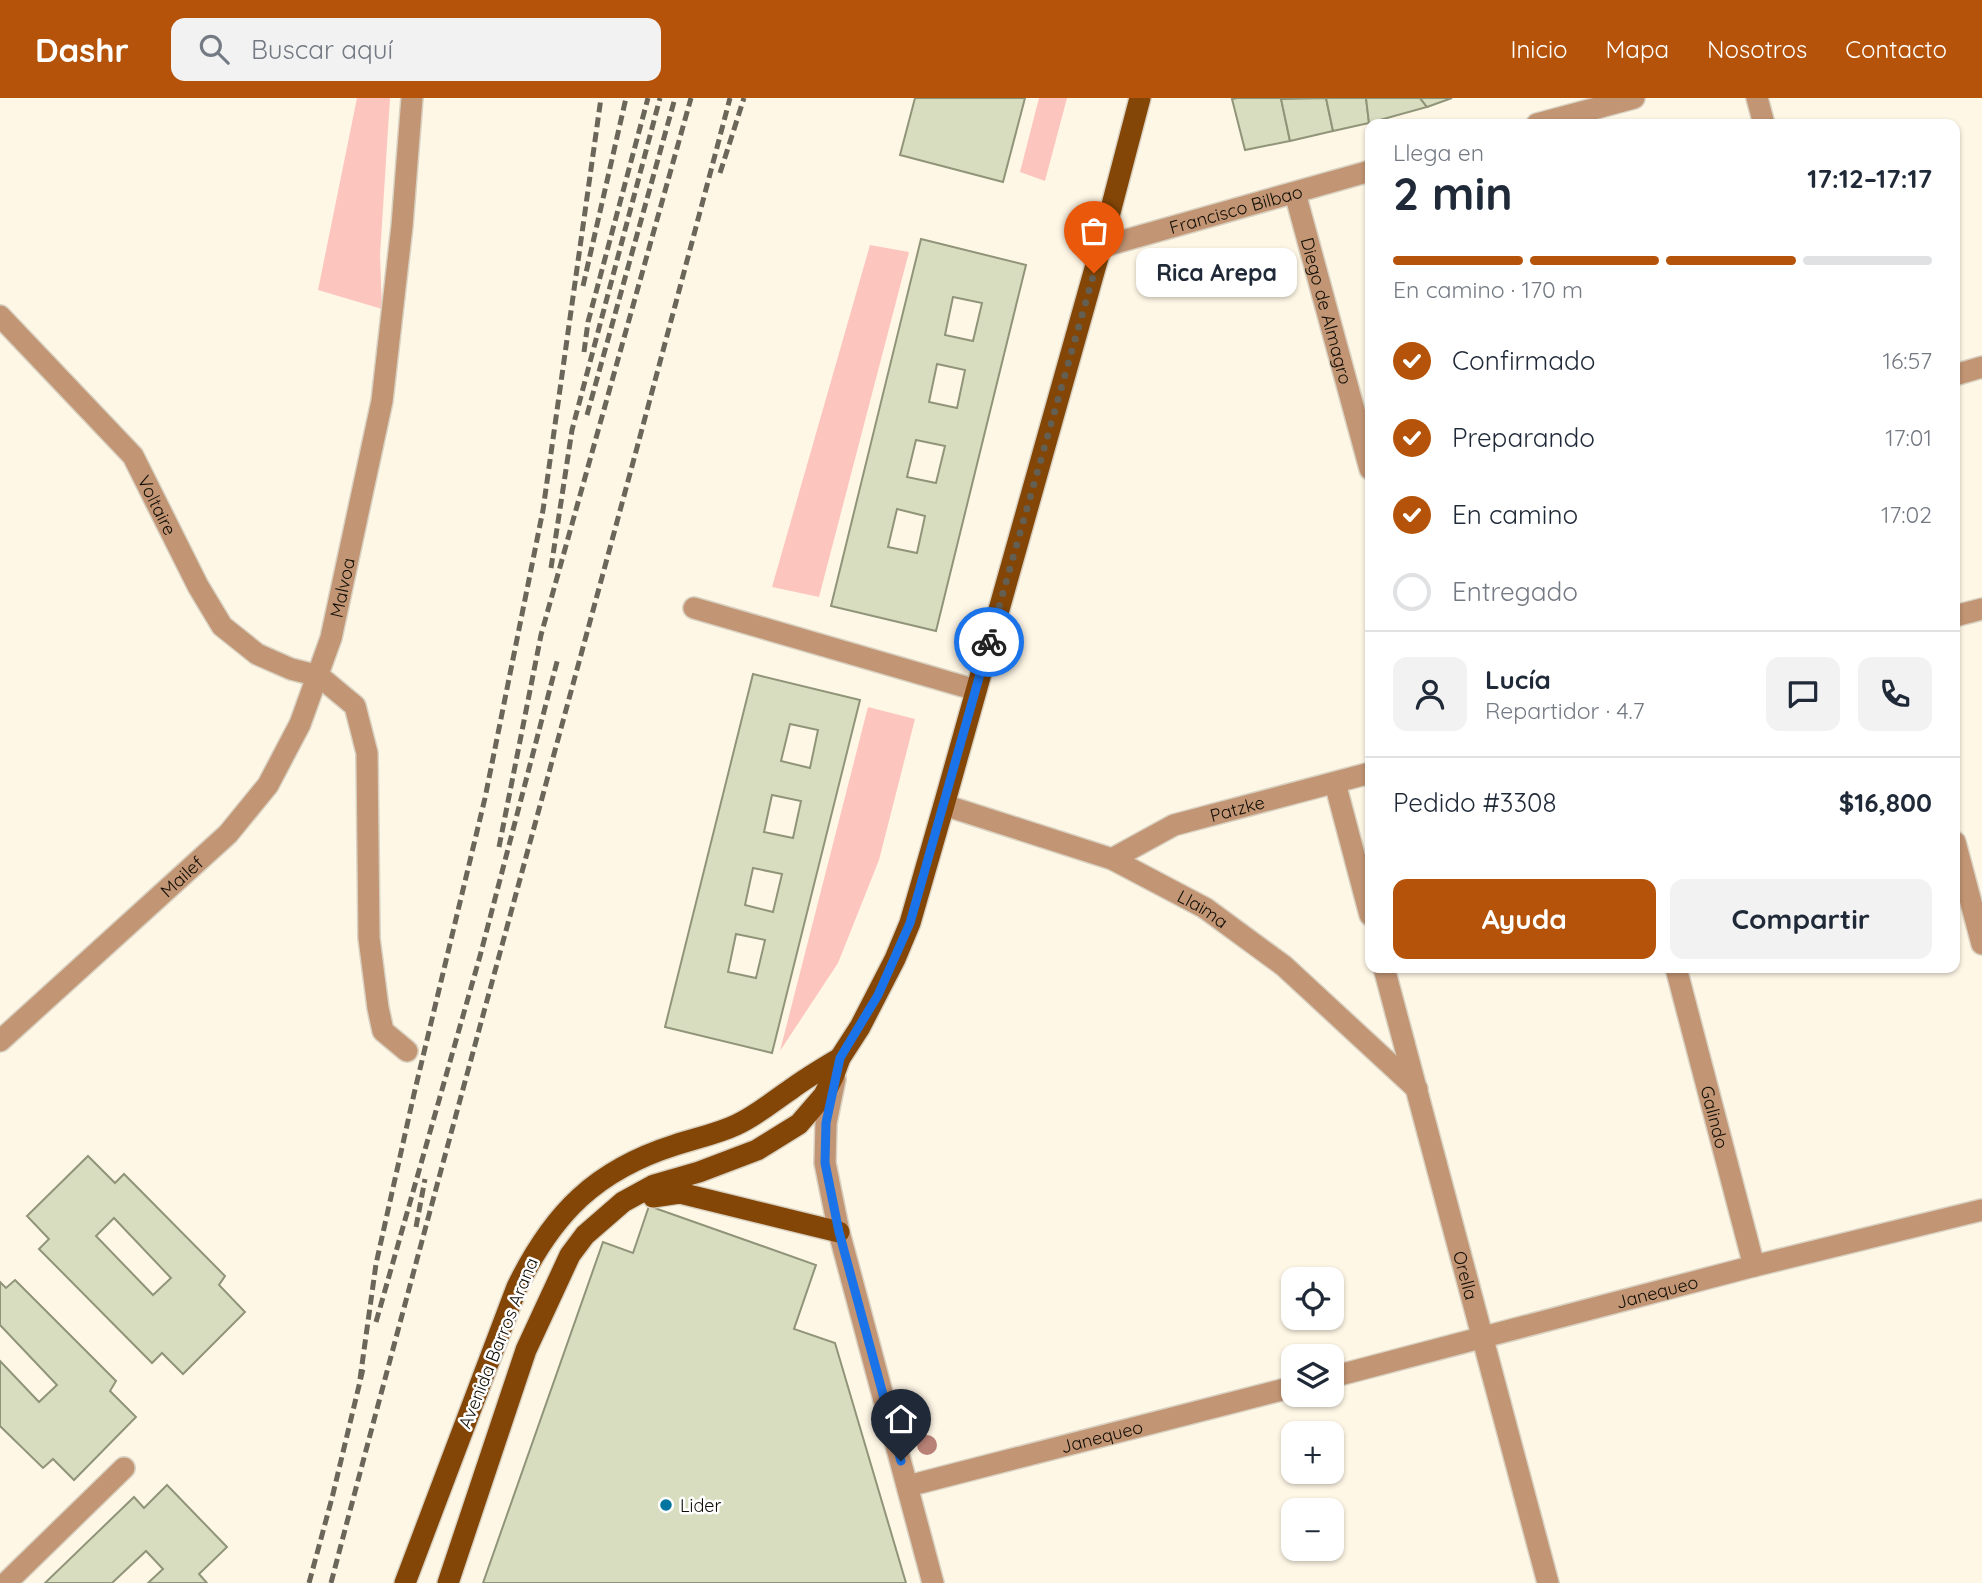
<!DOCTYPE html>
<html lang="es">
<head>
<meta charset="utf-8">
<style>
  body { margin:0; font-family:Quicksand,sans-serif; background:#f2f2f3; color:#1f2937; height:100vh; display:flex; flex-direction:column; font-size:26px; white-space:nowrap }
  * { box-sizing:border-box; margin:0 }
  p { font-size:23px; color:#747a83 }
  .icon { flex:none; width:38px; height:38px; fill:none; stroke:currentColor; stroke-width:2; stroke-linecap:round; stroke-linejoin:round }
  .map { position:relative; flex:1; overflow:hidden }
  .side { position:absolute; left:1365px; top:21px; width:595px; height:854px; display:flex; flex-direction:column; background:#fff; border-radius:14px; box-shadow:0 2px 5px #0004 }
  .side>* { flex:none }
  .tools { position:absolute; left:1281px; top:1169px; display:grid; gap:14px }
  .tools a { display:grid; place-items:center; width:63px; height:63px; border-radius:14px; background:#fff; box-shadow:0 2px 5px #0004; font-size:35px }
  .pin { position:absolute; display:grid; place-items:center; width:60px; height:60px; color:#fff; margin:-72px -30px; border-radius:50% 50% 50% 0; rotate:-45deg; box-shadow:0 0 7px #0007 }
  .pin .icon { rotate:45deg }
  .courier { position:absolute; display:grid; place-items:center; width:70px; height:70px; margin:-35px; border:5px solid #1a73e8; border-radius:50%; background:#fff; color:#222; box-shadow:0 2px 9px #0007 }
  .bubble { position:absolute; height:49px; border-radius:14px; background:#fff; box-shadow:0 2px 5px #0004; font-size:23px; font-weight:700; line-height:49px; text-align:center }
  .summary em { font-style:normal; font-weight:700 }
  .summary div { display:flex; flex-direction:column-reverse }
  .summary { display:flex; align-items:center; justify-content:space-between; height:119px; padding:0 28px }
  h1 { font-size:46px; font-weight:700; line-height:52px }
  .bar { display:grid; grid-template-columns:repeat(4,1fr); gap:10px 7px; align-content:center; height:84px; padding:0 28px }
  .bar i { height:9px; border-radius:5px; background:#e0e1e3 }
  .bar .current { background:#b45309 }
  .bar p { grid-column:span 4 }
  .line { display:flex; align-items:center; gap:18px; padding:0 28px; border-top:2px solid #e0e1e3 }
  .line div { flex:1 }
  .round { display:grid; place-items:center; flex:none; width:74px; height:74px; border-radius:14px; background:#f2f2f3 }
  ol { padding:0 28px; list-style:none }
  li { display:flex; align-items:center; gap:21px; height:77px }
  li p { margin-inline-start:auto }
  li .icon { padding:7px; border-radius:50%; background:#b45309; color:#fff; stroke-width:4 }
  li:last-child { color:#747a83 }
  li i { width:38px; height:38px; border:4px solid #e0e1e3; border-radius:50% }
  .cta { display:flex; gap:14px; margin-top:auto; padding:14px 28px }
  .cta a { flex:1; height:80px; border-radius:14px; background:#b45309; color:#fff; font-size:28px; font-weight:700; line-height:80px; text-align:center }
  .cta a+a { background:#f2f2f3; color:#1f2937 }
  header { display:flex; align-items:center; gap:42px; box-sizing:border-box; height:98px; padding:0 35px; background:#b45309; color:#fff }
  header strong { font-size:33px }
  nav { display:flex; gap:38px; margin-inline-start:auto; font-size:24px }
  .search { width:490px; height:63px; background:#f2f2f3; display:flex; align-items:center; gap:18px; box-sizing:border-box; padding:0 24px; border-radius:14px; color:#747a83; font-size:26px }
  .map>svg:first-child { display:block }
  .green { fill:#fcc6be }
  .building { fill:#d8ddbf; stroke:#909478; stroke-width:2; fill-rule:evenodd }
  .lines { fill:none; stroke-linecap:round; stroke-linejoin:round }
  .minor-casing { stroke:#d9d2c2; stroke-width:24 }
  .major-casing { stroke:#d9d2c2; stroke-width:24 }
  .minor { stroke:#c29574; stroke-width:21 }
  .major { stroke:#834607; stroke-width:21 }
  .rail { stroke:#6b665a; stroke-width:5; stroke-dasharray:10 5; stroke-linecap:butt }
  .tree { fill:#b98277 }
  .done { stroke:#645f53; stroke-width:7; stroke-dasharray:0 12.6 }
  .route { stroke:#1a73e8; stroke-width:9 }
  .poi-dot { fill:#00759f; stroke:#fff; stroke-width:2.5 }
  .labels { text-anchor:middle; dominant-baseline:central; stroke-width:5; stroke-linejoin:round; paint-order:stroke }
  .street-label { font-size:18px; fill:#110d04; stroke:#fff }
  .poi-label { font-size:18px; fill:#110d04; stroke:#fff; text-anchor:start }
</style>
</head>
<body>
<header>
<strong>Dashr</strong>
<div class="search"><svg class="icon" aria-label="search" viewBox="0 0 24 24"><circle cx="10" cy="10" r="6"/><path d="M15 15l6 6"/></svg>Buscar aquí</div>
<nav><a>Inicio</a><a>Mapa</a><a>Nosotros</a><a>Contacto</a></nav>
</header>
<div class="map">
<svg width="1982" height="1485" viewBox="0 0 1982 1485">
  <rect width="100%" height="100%" fill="#fff7e6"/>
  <g class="green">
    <polygon points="357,0 390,0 380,157 382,211 318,192"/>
    <polygon points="1039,0 1067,0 1045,83 1020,74"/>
    <polygon points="870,147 909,154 819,499 772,489"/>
    <polygon points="868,609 915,621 879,762 838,865 780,953"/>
  </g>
  <g class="building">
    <polygon points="915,0 1025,0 1003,84 900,57"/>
    <polygon points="1237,0 1281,0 1290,43 1245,52 1232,1"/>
    <polygon points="1326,0 1333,33 1290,43 1281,1"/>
    <polygon points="1326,0 1366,0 1369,25 1333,33"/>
    <polygon points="1366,0 1420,0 1427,9 1369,25"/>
    <polygon points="1420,0 1452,0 1427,9"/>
    <path d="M921 141 1026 167 936 533 831 508ZM953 199 982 205 973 243 945 237ZM937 266 965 272 957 310 929 304ZM916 342 945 348 936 385 907 379ZM897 411 925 418 917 455 888 449Z"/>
    <path d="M753 576 860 602 772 955 665 929ZM790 626 818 632 810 670 781 663ZM772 697 801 703 793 740 764 734ZM753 770 782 776 773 814 745 807ZM736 836 765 842 756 880 728 874Z"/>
    <path d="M88 1058 115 1085 124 1076 225 1178 219 1187 245 1214 183 1276 162 1255 152 1265 39 1151 49 1141 27 1118ZM114 1120 171 1180 153 1197 96 1138Z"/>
    <polygon points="649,1108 816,1167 794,1231 835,1245 906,1485 483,1485 603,1144 633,1155"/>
    <polygon points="15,1182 116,1283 110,1293 136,1319 74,1382 53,1361 43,1370 0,1328 0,1263 39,1304 57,1287 0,1227 0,1184 6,1190"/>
    <polygon points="167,1387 227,1449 199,1476 207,1485 148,1485 163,1471 146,1453 112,1485 45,1485 134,1399 144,1410"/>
  </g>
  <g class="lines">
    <g class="minor-casing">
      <g id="minor">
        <polyline points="1757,0 1764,26"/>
        <polyline points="1537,26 1634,0"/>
        <path id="s1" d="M1295 95 1370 371"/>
        <path id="s2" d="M1101 149 1370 73"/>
        <path id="s3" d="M0 218 133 358 198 488 222 528 257 556 291 571 319 578 355 608 367 655 369 840 378 910 383 933 407 953"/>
        <polyline points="1955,277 1982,269"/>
        <polyline points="694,510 976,592"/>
        <polyline points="1955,518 1982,511"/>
        <polyline points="1335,685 1370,817"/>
        <path id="s4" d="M944 707 1112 761 1205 810 1284 868 1417 991"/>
        <polyline points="1955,744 1982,846"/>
        <path id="s5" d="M1112 761 1174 727 1370 675"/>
        <path id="s6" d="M1384 870 1548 1485"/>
        <path id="s7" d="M1676 870 1754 1168"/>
        <path id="s8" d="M0 943 228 736 268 687 300 626 331 540 382 303 402 128 412 0"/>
        <polyline points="835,981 826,1025 825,1065 839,1134 933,1485"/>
        <path id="s9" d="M1332 1279 1754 1168 1982 1112"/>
        <path id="s10" d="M908 1388 1293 1289"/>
        <polyline points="6,1485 124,1370"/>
      </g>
    </g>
    <g class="major-casing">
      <g id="major">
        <polyline points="653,1099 680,1095 839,1134"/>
        <path d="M405 1485 517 1189C553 1115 596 1072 675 1047 696 1040 717 1036 736 1027 756 1018 772 1004 790 992 806 980 823 970 840 960"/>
        <polyline points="448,1485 526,1252 570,1157 585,1137 623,1104 654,1087 699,1074 757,1052 799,1026 824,997 833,979 840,960 860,929 895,861 910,825 944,707 1101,149 1140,0"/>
      </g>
    </g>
    <use href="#minor" class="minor"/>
    <use href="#major" class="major"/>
    <g class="rail">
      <polyline points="720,75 744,0"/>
      <polyline points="583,188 626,0"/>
      <polyline points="584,254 588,224 648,0"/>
      <polyline points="587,317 675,0"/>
      <polyline points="551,470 572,332 660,0"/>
      <polyline points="499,749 541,537 691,0"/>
      <polyline points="416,1129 425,1081"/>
      <polyline points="376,1224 480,858 558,560"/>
      <polyline points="360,1281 376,1166 414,996 485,700 543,412 601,0"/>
      <polyline points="309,1485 332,1400 363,1271"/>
      <path d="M331 1485C461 989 600 496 730 0"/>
    </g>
  </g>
  <circle class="tree" cx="927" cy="1347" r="10"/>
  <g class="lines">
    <polyline class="done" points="989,544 1094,175"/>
    <polyline class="route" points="901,1363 839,1134 825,1065 826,1025 840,960 878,897 910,825 989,544"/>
  </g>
  <circle class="poi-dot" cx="666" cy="1407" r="7"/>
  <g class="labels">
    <g class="street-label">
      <text stroke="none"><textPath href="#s2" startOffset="140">Francisco Bilbao</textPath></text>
      <text stroke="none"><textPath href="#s1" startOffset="122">Diego de Almagro</textPath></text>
      <text stroke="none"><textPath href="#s3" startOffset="248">Voltaire</textPath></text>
      <text stroke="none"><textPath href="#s8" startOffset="583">Malvoa</textPath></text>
      <text stroke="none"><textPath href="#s5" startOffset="136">Patzke</textPath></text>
      <text stroke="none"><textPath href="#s8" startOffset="245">Mailef</textPath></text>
      <text stroke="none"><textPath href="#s4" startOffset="280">Llaima</textPath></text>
      <text stroke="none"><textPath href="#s7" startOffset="154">Galindo</textPath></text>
      <text stroke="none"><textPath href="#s6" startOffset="318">Orella</textPath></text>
      <text stroke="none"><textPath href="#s9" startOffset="336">Janequeo</textPath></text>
      <text transform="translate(498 1245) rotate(-68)">Avenida Barros Arana</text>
      <text stroke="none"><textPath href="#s10" startOffset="200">Janequeo</textPath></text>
    </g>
    <g class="poi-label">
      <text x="680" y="1407">Lider</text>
    </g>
  </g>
</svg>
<div class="tools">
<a><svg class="icon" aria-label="locate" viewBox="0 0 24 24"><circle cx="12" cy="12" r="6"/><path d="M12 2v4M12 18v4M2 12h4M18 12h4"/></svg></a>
<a><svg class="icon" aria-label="layers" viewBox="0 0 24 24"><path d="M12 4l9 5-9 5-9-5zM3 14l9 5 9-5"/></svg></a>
<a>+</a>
<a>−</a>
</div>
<div class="pin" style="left:1094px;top:175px;background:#ea580c"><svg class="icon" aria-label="bag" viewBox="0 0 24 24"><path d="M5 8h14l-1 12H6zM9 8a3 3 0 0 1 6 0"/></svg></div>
<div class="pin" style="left:901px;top:1363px;background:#1f2937"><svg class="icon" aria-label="home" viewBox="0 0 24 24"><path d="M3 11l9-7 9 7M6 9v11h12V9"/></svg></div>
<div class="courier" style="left:989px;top:544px"><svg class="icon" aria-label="bike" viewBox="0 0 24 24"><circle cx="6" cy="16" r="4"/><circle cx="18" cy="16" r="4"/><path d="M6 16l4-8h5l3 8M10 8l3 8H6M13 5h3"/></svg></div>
<div class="bubble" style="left:1136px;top:150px;width:161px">Rica Arepa</div>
<section class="side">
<div class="summary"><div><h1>2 min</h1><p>Llega en</p></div><em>17:12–17:17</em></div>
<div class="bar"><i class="current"></i><i class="current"></i><i class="current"></i><i></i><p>En camino · 170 m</p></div>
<ol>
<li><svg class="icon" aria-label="check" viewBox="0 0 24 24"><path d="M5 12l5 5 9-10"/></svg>Confirmado<p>16:57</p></li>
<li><svg class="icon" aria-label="check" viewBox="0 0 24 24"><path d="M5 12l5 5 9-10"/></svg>Preparando<p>17:01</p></li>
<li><svg class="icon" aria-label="check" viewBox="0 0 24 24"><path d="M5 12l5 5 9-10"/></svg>En camino<p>17:02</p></li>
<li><i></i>Entregado</li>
</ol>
<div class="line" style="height:126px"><a class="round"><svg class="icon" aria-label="person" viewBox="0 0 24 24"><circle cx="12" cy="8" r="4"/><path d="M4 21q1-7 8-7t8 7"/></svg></a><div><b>Lucía</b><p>Repartidor · 4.7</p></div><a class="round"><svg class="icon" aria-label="chat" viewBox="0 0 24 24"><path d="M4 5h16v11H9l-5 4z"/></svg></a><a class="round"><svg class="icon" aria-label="phone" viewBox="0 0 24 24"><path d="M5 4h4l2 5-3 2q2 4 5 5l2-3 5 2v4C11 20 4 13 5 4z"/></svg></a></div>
<div class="line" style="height:91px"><div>Pedido #3308</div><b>$16,800</b></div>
<div class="cta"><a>Ayuda</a><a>Compartir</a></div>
</section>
</div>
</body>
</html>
